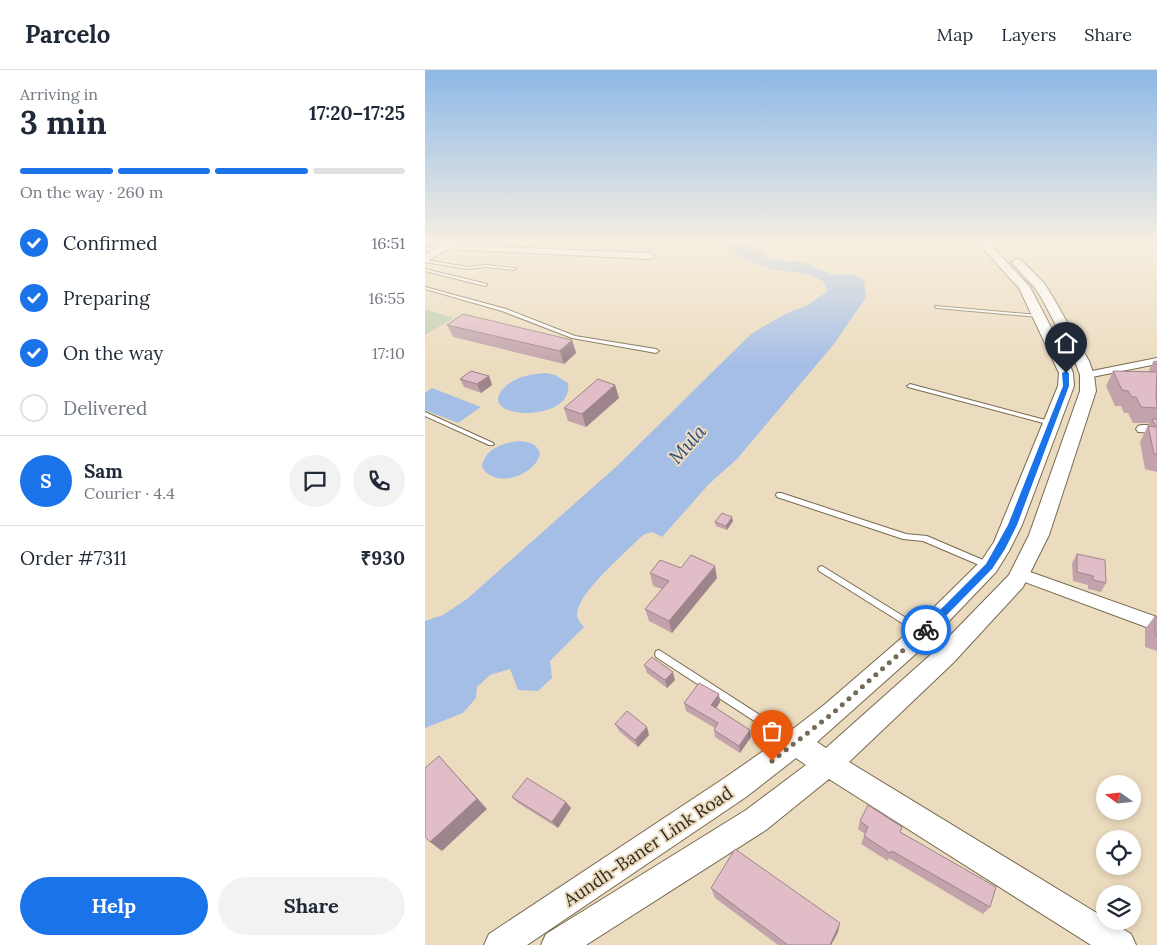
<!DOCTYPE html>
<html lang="en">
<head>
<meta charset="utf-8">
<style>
  body { margin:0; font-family:Lora,serif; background:#f2f2f3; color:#1f2937; height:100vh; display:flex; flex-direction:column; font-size:19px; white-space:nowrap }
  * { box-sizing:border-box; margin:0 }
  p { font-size:16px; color:#747a83 }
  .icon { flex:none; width:28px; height:28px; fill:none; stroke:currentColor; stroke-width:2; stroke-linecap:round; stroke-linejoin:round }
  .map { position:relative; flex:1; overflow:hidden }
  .panel { display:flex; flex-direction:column; background:#fff; width:425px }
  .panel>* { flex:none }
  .needle { width:32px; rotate:285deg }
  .controls { position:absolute; left:671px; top:705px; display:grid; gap:10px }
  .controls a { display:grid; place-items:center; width:45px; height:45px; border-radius:50%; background:#fff; box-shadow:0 2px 8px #0003; font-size:25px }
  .pin { position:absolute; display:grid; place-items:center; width:42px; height:42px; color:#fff; margin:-51px -21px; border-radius:50% 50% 50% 0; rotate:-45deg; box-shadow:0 0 5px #0007 }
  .pin .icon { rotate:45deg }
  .courier { position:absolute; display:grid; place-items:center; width:50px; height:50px; margin:-25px; border:4px solid #1a73e8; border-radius:50%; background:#fff; color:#222; box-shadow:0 1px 6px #0007 }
  .overview em { font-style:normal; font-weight:800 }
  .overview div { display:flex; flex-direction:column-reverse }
  .overview { display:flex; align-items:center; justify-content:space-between; height:85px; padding:0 20px }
  h1 { font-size:32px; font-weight:800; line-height:38px }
  .bar { display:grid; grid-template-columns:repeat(4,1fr); gap:8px 5px; align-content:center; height:60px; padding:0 20px }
  .bar i { height:6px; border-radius:4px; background:#e0e1e3 }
  .bar .selected { background:#1a73e8 }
  .bar p { grid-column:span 4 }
  .line { display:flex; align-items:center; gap:12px; padding:0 20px; border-top:1px solid #e0e1e3 }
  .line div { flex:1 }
  .round { display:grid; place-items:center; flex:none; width:52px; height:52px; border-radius:26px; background:#f2f2f3 }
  ol { padding:0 20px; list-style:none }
  li { display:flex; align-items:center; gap:15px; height:55px }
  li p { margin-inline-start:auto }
  li .icon { padding:5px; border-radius:50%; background:#1a73e8; color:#fff; stroke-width:4 }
  li:last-child { color:#747a83 }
  li i { width:28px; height:28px; border:2px solid #e0e1e3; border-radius:50% }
  .primary-button { display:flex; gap:10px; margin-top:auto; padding:10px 20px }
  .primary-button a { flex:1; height:58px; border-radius:30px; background:#1a73e8; color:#fff; font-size:20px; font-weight:800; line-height:58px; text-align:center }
  .primary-button a+a { background:#f2f2f3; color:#1f2937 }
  header { display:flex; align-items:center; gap:30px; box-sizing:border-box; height:70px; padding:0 25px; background:#fff; border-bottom:1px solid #e0e1e3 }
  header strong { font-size:24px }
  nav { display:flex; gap:28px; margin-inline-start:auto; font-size:18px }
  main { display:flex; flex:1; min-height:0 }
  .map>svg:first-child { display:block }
  .green { fill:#c1ceaf }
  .water { fill:#a4bee6 }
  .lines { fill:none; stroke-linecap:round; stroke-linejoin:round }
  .lane-casing { stroke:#786a4f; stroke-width:2 }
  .street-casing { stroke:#786a4f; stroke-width:2 }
  .secondary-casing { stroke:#786a4f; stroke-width:2 }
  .lane { fill:#fff; fill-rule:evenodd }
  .street { fill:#fff; fill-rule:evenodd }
  .secondary { fill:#fff; fill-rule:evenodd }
  .wall { fill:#c2a3ab }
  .shaded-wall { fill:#9e848b }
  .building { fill:#e1bdc7; stroke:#9e848b }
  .route { fill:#1a73e8 }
  .done { stroke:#746a58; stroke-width:5; stroke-dasharray:0 9 }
  .labels { text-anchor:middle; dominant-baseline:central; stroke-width:4; stroke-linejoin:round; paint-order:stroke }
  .street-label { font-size:18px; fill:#332c21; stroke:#ecdcbf }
  .water-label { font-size:19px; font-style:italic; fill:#2b4c7f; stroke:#ecdcbf }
</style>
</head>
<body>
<header>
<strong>Parcelo</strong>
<nav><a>Map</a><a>Layers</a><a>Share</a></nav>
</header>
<main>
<section class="panel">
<div class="overview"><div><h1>3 min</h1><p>Arriving in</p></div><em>17:20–17:25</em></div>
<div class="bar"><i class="selected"></i><i class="selected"></i><i class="selected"></i><i></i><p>On the way · 260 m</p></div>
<ol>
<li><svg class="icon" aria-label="check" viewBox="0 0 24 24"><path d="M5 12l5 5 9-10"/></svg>Confirmed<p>16:51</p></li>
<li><svg class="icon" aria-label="check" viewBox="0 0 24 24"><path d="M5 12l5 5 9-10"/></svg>Preparing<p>16:55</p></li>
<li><svg class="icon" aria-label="check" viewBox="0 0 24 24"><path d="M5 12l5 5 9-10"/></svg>On the way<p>17:10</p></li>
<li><i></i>Delivered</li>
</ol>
<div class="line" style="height:90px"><b class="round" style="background:#1a73e8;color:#fff">S</b><div><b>Sam</b><p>Courier · 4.4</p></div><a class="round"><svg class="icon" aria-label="chat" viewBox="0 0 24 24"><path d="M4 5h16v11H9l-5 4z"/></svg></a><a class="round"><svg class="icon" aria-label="phone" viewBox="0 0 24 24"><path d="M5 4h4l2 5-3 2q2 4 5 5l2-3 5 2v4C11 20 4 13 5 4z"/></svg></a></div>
<div class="line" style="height:65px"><div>Order #7311</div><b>₹930</b></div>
<div class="primary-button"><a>Help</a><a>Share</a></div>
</section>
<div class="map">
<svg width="732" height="875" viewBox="0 0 732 875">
  <rect width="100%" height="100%" fill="#ecdcbf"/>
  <polygon class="green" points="0,239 29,248 0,265"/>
  <g class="water">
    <path d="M296 173H326L343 188 360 192 377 191 405 204 429 205 439 211 441 227 409 274 312 389 284 414 237 467 227 462 218 465C202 481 158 519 153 539 150 547 154 551 159 557L125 591 127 608 113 621 93 620 85 599 65 605 52 617 51 628 38 643 0 658V551L18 545 42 529 192 396 326 264 360 244 383 235 403 221 398 211C383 203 369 202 352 200 332 196 312 186 296 173Z"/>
    <path d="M121 303 130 305 143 313C150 354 50 350 78 319 88 307 105 304 121 303Z"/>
    <polygon points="7,318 56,337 33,353 0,340 0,323"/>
    <path d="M94 371C104 372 112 373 115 384 110 405 70 420 57 397 59 379 78 373 94 371Z"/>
  </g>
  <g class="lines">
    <g class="lane-casing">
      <g id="lane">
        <polygon points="0,190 43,197 61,195 89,198 91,199 89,200 61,197 43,199 0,192"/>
        <polygon points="0,199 62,214 62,215 60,216 0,201"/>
        <polygon points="0,217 81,239 150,266 231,279 234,281 231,283 147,268 77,241 0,219"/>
        <polygon points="510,236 614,245 616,246 614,247 512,238 510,237"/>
        <polygon points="485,314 628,352 629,353 626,355 483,317 482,316"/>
        <polygon points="0,342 68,373 69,374 68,375 64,375 0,346"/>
        <polygon points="352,423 356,423 481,464 502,466 565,493 566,495 565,497 559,497 498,471 478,469 352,427 351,425"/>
        <polygon points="397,496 499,559 500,561 499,563 496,565 493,563 394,501 393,499 394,497"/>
        <polygon points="234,580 369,667 371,670 369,673 366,675 363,673 231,587 230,584 231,581"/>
      </g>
    </g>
    <g class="street-casing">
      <g id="street">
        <polygon points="19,175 225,183 229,186 225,189 22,179 19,179"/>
        <polygon points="0,177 19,181 15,183 0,181"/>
        <polygon points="732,288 732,294 662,308 657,305 662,302"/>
        <polygon points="717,355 732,355 732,363 713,362 711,359 713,356"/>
        <polygon points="594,498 732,547 732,561 589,508 586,504 589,500"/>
      </g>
    </g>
    <g class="secondary-casing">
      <g id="secondary">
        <polygon points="19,173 32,173 0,193 0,185"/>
        <polygon points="553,173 564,173 605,217 643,290 648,303 649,316 597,455 584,481 571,502 503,573 392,672 401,678 512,579 584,505 604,465 655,321 655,305 650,291 617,229 610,218 586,192 592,189 596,190 619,213 629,229 664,291 669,305 671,321 624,465 598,517 528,593 424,692 680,848 680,851 685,851 706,864 711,875 666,875 404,709 341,760 161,875 116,875 121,864 321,740 381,695 371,688 321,727 102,875 59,875 64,864 301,707 347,675 399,635 487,559 557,490 569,472 633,316 634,303 594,218"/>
      </g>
    </g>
    <use href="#lane" class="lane"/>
    <use href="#street" class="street"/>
    <use href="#secondary" class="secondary"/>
  </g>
  <g class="wall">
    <polygon points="22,255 147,270 151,283 139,294 28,267"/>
    <polygon points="732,291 732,402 720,399 715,372 724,353 708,353 703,343 699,343 696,336 690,336 681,316 688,301 725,301 724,300 728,292"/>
    <polygon points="64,306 67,315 56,323 39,317 35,309"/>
    <polygon points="190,315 194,328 161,357 143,351 139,338"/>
    <polygon points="308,451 302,460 291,456 290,452"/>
    <polygon points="652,484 681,513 676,522 663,519 663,515 648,511 647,493"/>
    <polygon points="256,498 292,508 247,563 224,551 220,539 237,519 228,516 225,503"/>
    <polygon points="730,546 732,547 732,581 720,577 720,559"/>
    <polygon points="219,595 250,610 242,618 222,603"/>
    <polygon points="295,632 291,638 325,660 326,667 315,683 290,667 289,660 290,658 261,641 259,633"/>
    <polygon points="190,654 224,665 213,677 194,661"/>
    <polygon points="87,727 141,732 146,738 133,758 93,733"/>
    <polygon points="435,751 475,763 565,837 558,844 464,788 463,791 436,774 440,764 433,759"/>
    <polygon points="286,818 413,862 406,875 353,875 290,828"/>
  </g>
  <g class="shaded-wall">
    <polygon points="147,270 151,283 139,294 135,281"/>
    <polygon points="64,306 67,315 56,323 52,314"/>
    <polygon points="190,315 194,328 161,357 157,344"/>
    <polygon points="307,447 308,451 302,460 301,456"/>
    <polygon points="290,496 292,508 247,563 244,551"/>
    <polygon points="248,602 250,610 242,618 240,610"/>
    <polygon points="294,624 295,632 288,643 286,635"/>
    <polygon points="222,657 224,665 213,677 210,670"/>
    <polygon points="325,660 326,667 315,683 314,676"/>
    <polygon points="14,686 24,697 62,739 17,781 5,772"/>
    <polygon points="141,732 146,738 133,758 127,752"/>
    <polygon points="415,853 413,862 406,875 405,875"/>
  </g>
  <g class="building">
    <polygon points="38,244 147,270 135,281 22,255"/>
    <polygon points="732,291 732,295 728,292"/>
    <polygon points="46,301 64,306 52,314 35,309"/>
    <polygon points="688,301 732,302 731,325 732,338 716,337 711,327 707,327 703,321 697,320"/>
    <polygon points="173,309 190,315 157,344 139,338"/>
    <polygon points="727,349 732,349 732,384 729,384 723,356 731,357"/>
    <polygon points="297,443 307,447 301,456 290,452"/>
    <polygon points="652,484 680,490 681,513 668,510 668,506 652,502"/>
    <polygon points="266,485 290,496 244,551 220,539 244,511 225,503 235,490 256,498"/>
    <polygon points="730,546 732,547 732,566 730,565"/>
    <polygon points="227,587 248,602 240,610 219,595"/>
    <polygon points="274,613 294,624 286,635 325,660 314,676 289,660 293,653 259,633"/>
    <polygon points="202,641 222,657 210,670 190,654"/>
    <polygon points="14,686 52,729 5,772 0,767 0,698"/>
    <polygon points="102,708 141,732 127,752 87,727"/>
    <polygon points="443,735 477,757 475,762 571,817 565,837 467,781 465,783 439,766 443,757 435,751"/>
    <polygon points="310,779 415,853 405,875 363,875 286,818"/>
  </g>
  <linearGradient id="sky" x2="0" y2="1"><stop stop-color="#8db8e7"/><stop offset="0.58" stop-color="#f6efe2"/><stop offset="1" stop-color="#f6efe2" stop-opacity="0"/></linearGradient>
  <rect width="732" height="296" fill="url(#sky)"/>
  <polygon class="route" points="641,301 644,303 644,316 592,455 580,479 567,499 504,563 498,563 498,557 561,494 583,455 638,316 637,303"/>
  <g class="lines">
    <polyline class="done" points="347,691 408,643 501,560"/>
  </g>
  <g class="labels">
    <g class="street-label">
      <text transform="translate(223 776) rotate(-34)">Aundh-Baner Link Road</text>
    </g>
    <g class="water-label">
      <text transform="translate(262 374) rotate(-48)">Mula</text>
    </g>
  </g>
</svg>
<div class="controls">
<a><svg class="needle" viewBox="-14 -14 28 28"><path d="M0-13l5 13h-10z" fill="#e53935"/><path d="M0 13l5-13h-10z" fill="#747a83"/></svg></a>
<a><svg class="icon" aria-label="locate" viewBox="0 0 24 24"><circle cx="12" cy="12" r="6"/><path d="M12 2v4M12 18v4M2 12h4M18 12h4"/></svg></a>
<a><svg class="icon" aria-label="layers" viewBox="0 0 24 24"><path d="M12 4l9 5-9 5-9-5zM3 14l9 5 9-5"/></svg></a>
</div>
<div class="pin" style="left:347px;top:691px;background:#ea580c"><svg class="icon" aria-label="bag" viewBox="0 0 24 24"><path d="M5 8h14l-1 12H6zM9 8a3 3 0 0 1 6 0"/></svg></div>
<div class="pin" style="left:641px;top:303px;background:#1f2937"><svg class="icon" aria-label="home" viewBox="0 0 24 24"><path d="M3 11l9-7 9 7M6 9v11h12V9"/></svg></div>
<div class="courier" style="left:501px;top:560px"><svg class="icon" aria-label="bike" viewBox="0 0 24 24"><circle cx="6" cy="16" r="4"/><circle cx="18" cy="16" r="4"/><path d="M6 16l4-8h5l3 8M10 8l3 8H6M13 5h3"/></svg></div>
</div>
</main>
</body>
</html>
